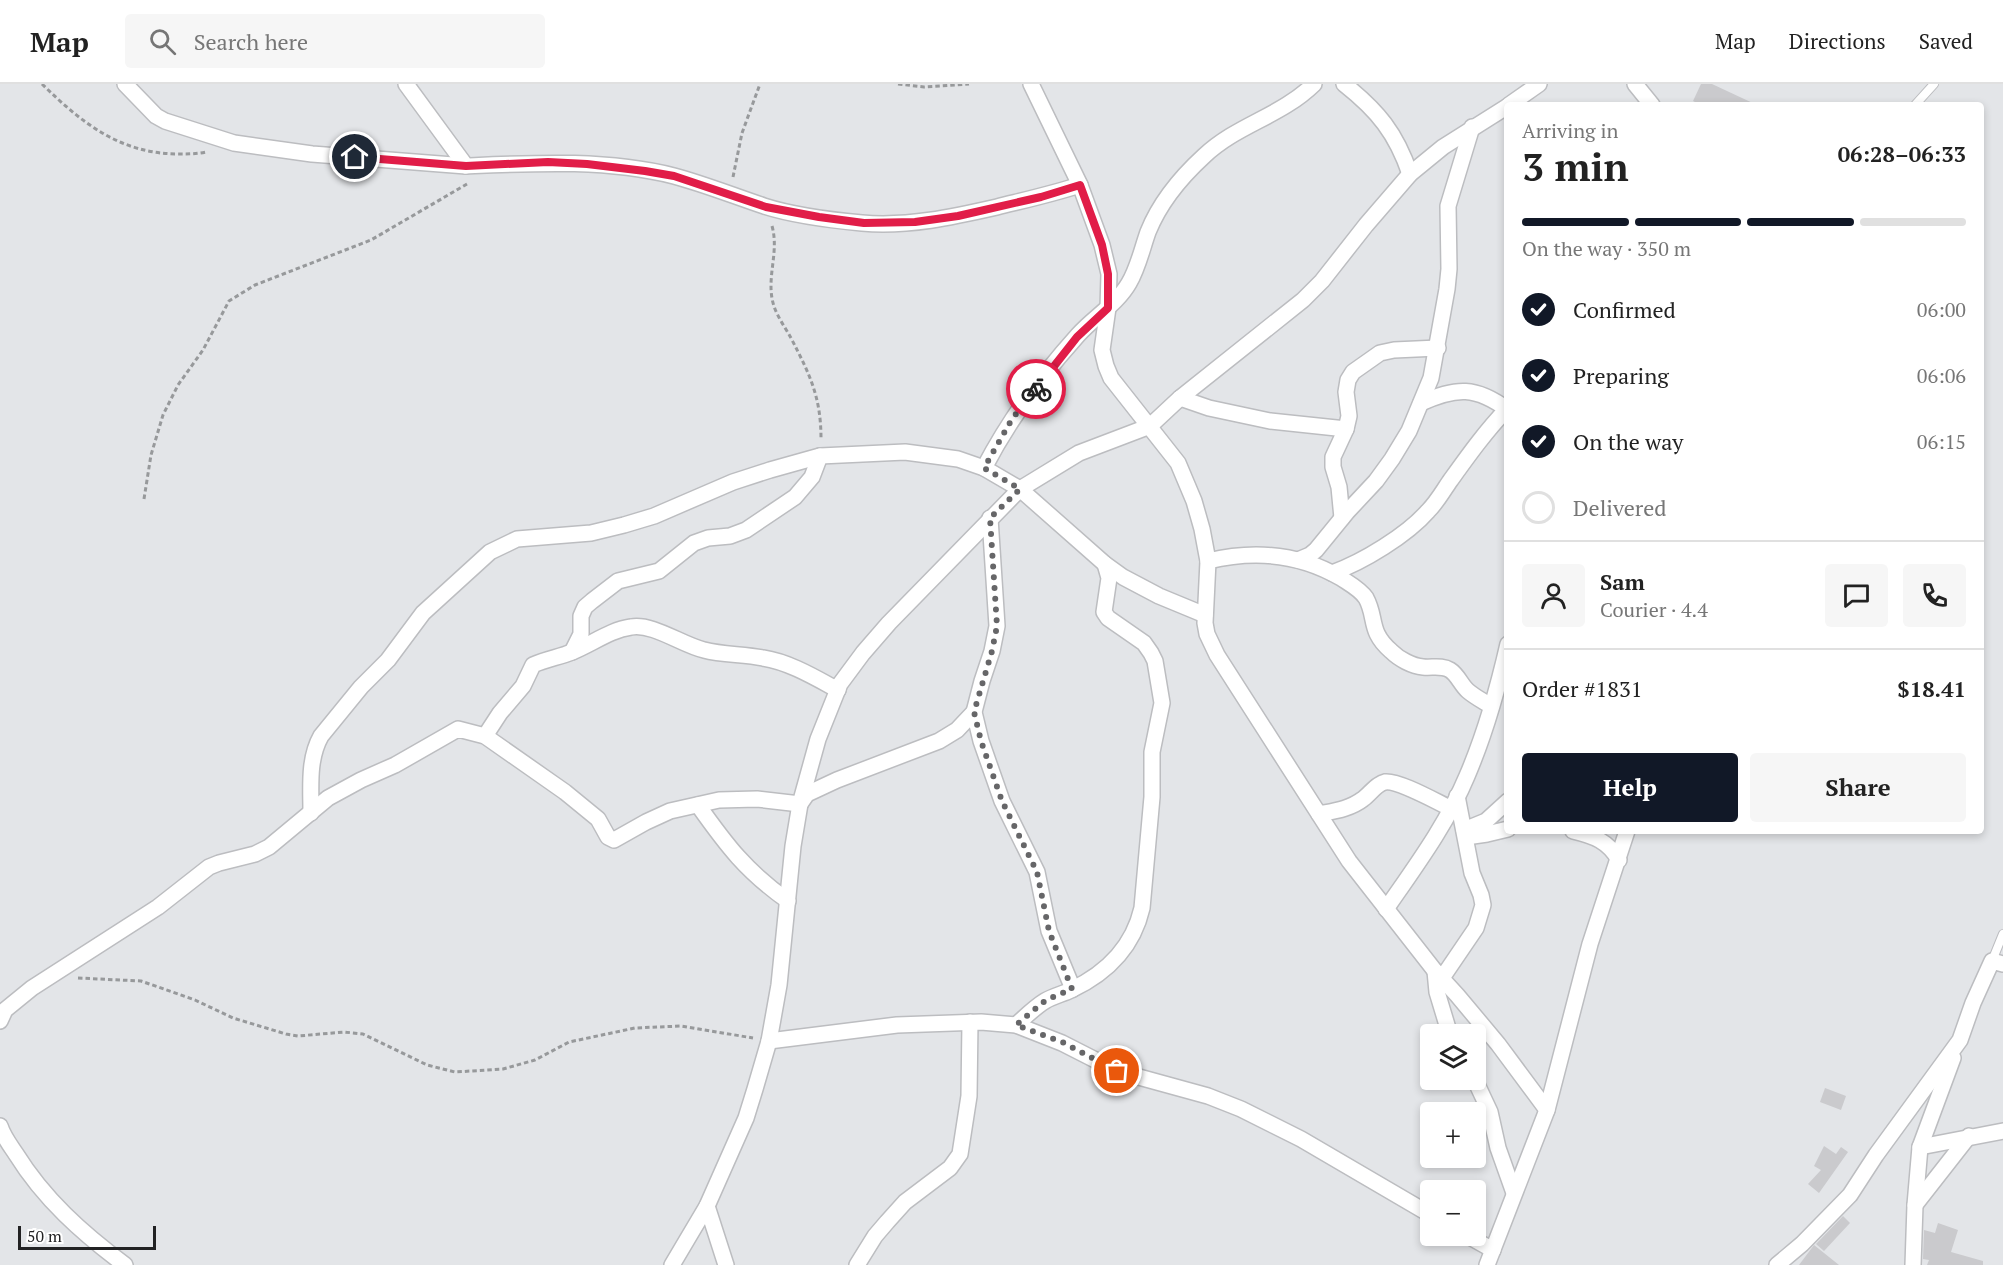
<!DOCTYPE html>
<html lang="en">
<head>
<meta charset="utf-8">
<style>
  body { margin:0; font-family:"PT Serif",serif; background:#f6f6f6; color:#222; height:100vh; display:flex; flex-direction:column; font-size:22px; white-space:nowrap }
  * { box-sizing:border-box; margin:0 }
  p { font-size:20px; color:#767676 }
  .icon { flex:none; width:33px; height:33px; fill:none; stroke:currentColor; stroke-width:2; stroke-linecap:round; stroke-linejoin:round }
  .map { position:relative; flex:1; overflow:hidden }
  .sheet { position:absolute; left:1504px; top:18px; width:480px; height:732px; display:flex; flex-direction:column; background:#fff; border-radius:6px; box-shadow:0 3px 9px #0003 }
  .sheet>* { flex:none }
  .fabs { position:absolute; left:1420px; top:940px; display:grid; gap:12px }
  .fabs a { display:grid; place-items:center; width:66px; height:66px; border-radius:6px; background:#fff; box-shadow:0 3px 9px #0003; font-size:30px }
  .scale { position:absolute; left:18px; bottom:15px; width:138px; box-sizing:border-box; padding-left:6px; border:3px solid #222223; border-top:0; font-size:16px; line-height:21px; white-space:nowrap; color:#222223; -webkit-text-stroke:4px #fff; paint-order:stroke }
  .pin { position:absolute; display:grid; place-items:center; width:51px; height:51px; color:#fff; margin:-26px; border:3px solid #fff; border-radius:50%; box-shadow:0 2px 6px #0007 }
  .courier { position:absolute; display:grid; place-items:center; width:60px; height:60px; margin:-30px; border:4px solid #e11d48; border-radius:50%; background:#fff; color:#222; box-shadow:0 2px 8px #0007 }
  .overview em { font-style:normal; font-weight:800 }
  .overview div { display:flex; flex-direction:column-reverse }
  .overview { display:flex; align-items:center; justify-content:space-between; height:102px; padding:0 18px }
  h1 { font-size:39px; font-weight:800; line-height:45px }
  .bar { display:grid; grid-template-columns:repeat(4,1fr); gap:9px 6px; align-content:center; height:72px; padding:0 18px }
  .bar i { height:8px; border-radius:4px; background:#e0e0e0 }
  .bar .on { background:#111827 }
  .bar p { grid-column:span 4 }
  .line { display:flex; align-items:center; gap:15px; padding:0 18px; border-top:2px solid #e0e0e0 }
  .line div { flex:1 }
  .round { display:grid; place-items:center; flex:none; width:63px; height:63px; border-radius:6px; background:#f6f6f6 }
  ol { padding:0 18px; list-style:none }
  li { display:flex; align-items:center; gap:18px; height:66px }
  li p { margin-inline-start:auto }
  li .icon { padding:6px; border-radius:50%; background:#111827; color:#fff; stroke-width:4 }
  li:last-child { color:#767676 }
  li i { width:33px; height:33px; border:3px solid #e0e0e0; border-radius:50% }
  .button { display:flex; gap:12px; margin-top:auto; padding:12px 18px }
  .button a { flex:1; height:69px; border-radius:6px; background:#111827; color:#fff; font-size:24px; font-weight:800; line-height:69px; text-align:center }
  .button a+a { background:#f6f6f6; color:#222 }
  header { display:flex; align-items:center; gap:36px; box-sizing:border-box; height:84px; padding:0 30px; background:#fff; border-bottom:2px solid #e0e0e0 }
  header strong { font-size:28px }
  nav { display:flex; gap:33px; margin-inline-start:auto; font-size:21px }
  .search { width:420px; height:54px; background:#f6f6f6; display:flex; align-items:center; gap:15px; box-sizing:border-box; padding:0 21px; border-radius:6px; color:#767676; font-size:22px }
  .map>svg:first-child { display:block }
  .building { fill:#cacacd }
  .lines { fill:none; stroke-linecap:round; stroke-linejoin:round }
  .lane-casing { stroke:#bcbdc0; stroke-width:10 }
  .street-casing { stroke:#bcbdc0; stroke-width:18 }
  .path { stroke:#97999b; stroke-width:3; stroke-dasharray:4.5 3; stroke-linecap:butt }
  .lane { stroke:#fff; stroke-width:8 }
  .street { stroke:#fff; stroke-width:15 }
  .done { stroke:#666668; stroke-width:6; stroke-dasharray:0 10.8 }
  .route { stroke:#e11d48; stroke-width:8 }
</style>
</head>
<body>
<header>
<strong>Map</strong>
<div class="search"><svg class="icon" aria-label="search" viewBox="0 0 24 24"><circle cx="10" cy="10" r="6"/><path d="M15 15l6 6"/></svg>Search here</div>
<nav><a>Map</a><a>Directions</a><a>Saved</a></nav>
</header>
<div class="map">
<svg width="2003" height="1181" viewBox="0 0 2003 1181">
  <rect width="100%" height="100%" fill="#e3e5e8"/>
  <g class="building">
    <polygon points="1701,0 1712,0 1757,21 1701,21 1693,17"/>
    <polygon points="1825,1004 1846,1012 1841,1026 1820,1018"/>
    <polygon points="1824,1062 1836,1070 1841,1063 1848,1068 1819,1109 1808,1100 1821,1086 1814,1082"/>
    <polygon points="1843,1132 1850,1139 1824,1167 1816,1160"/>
    <polygon points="1938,1139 1958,1146 1951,1168 1983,1177 1983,1181 1927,1181 1929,1176 1923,1175 1924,1146 1935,1149"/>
    <polygon points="1814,1161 1839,1181 1799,1181"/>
  </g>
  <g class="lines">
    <g class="lane-casing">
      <g id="lane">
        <polyline points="1915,21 1934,0"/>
        <polyline points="1992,877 2003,850"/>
      </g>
    </g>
    <g class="street-casing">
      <g id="street">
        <polyline points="125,0 156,32 165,37 234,59 312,70 466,82"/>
        <path d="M406 0 466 82C535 79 606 75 674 92 704 100 734 112 764 122 795 132 830 136 862 139 908 143 953 133 997 123 1025 116 1052 110 1080 101"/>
        <polyline points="1031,0 1080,101 1102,161 1109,190 1108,224 1102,266 1106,282 1111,294 1178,379 1194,417 1202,445 1208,477 1205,539 1207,550 1217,571 1349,777 1435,887 1457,911 1498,960 1547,1026"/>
        <path d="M1344 0C1378 27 1396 49 1410 90"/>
        <polyline points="1635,0 1652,21"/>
        <polyline points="1509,21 1539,0"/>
        <polyline points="1180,314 1209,324 1270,337 1346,345"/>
        <path d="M1421 319C1456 303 1476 302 1508 326"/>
        <path d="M984 384C1009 336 1042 291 1078 251 1094 233 1117 220 1129 199 1138 184 1142 165 1148 148 1160 118 1180 94 1204 72 1238 40 1280 33 1314 0"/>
        <polyline points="990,434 997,542 992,567 982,597 974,628 981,657 1002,717 1037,788 1049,847 1073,905"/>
        <polyline points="1342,434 1339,403 1333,383 1333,373 1346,345 1349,332 1346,308 1348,296 1353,288 1380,269 1394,266 1438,264"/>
        <polyline points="1298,476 1310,471 1316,466 1347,428 1376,397 1392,375 1409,347 1431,294 1447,205 1449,185 1448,122 1472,43"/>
        <path d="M1208 477C1254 466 1300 470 1341 494 1350 500 1360 505 1366 514 1377 534 1368 547 1391 567 1399 575 1412 582 1423 583 1432 584 1442 581 1450 586 1458 591 1461 601 1468 607 1475 613 1483 617 1491 622"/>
        <path d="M1332 489C1363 478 1407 451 1428 427 1437 418 1443 407 1450 397 1468 372 1485 348 1507 325"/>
        <polyline points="572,568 581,550 581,532 585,523 592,517 618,497 659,487 694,459 708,454 730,452 746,446 795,413 812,393 820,372"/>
        <path d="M485 652 500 629 523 602 533 581C546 575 560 573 572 568 592 560 610 546 631 543 653 539 682 561 704 566 723 571 743 570 763 574 789 578 814 593 838 606"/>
        <path d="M698 721C727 762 746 787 788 817"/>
        <path d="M311 729C311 703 308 675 321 652L361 603 388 576 423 529 490 468 517 455 591 449 624 441 654 432 733 398 770 386 820 372 905 368 958 375 984 384 1020 405 1105 480 1123 493 1159 512 1205 531"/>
        <path d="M1319 730C1334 727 1350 725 1363 715 1370 710 1376 700 1385 698 1398 696 1437 718 1450 724"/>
        <polyline points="1464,746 1486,737 1508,717"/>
        <path d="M1573 747C1594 752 1608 757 1619 776"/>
        <polyline points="1466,753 1487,750 1508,745"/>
        <path d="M1386 825C1415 783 1447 740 1467 692 1485 650 1498 604 1508 560"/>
        <polyline points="1435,887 1437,908 1450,951"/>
        <polyline points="1442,894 1476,844 1483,821 1481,811 1472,789 1457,712"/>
        <polyline points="0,937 5,926 32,904 158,823 209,783 219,779 255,770 269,763 328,714 361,696 395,681 458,645 485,652 565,708 598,735 608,753 614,756 646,738 670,727 719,716 757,715 800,720 807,710 837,696 939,657 957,646 974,628"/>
        <path d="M1016 941C1025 933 1035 923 1045 917 1053 912 1063 910 1071 906 1107 889 1133 863 1142 824L1152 713V668L1162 619 1155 577 1151 569 1144 559 1108 534 1104 528 1109 494 1105 480"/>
        <polyline points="769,957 897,941 981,938 1016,941 1062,959 1117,987 1208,1012 1241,1025 1301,1055 1431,1131"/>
        <polyline points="1475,996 1490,1028 1498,1064 1514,1109"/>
        <path d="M0 1042C3 1052 10 1061 16 1070 44 1115 82 1149 125 1181"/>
        <polyline points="1920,1063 2003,1047"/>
        <polyline points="1915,1121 1969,1052"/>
        <polyline points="707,1122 726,1181"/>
        <polyline points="1468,1152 1493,1166"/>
        <polyline points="672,1181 707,1122 746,1034 755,1005 769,957 779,901 793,762 800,720 818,655 840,600 863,569 889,539 1020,405 1079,369 1150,342 1180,314 1303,216 1322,197 1366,141 1410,90 1443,63 1508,22"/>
        <polyline points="857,1181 875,1152 887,1138 905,1118 950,1084 960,1070 969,1012 970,938"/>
        <polyline points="1487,1181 1547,1026 1590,860 1627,747"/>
        <polyline points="1777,1181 1802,1160 1850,1111 1876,1071 1960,956 1973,919 1992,877 2003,880"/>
        <polyline points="1913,1181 1915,1121 1920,1063 1953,974"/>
      </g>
    </g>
    <g class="path">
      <path d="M42 0C82 39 120 70 179 70 188 70 197 70 206 68"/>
      <polyline points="898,0 924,3 969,0"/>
      <polyline points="733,93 742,49 760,0"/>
      <path d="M772 142C780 170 764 197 775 225 779 235 786 245 791 254 810 291 821 313 821 355"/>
      <polyline points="144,415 151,371 163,331 178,301 203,266 229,217 255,201 371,156 467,100"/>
      <polyline points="78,894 141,897 195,916 233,934 286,950 298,952 344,948 363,950 427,981 455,988 503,985 535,976 569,958 635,944 681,942 753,954"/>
    </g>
    <use href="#lane" class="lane"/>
    <use href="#street" class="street"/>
  </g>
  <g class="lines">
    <polyline class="done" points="1036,305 1012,335 984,384 1020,405 990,434 997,542 992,567 974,628 981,657 1002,717 1037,788 1049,847 1072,905 1046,916 1016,941 1062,958 1117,987"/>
    <polyline class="route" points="355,73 466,82 548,78 587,80 645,87 674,92 766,123 819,133 864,139 915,138 958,132 1041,113 1080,101 1102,161 1108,190 1108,224 1077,253 1036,305"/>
  </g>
</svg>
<div class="fabs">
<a><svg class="icon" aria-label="layers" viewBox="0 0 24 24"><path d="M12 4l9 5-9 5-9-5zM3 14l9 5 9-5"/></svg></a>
<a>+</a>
<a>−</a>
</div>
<div class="scale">50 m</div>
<div class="pin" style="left:1117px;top:987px;background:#ea580c"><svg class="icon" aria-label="bag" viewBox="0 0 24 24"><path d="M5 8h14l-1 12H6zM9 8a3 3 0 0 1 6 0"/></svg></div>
<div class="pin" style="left:355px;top:73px;background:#1f2937"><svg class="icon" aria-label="home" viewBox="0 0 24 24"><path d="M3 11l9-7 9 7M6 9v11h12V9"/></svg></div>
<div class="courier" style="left:1036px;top:305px"><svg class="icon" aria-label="bike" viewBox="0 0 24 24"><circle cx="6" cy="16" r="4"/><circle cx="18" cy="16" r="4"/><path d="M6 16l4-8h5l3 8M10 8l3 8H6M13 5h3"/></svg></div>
<section class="sheet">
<div class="overview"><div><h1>3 min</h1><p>Arriving in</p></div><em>06:28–06:33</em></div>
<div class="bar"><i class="on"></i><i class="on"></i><i class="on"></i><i></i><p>On the way · 350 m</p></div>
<ol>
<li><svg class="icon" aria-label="check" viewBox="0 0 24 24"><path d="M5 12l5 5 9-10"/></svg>Confirmed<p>06:00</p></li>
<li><svg class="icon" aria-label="check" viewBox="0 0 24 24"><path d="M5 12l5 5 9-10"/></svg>Preparing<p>06:06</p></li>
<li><svg class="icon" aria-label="check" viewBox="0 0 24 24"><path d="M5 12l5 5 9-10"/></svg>On the way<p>06:15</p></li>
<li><i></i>Delivered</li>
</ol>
<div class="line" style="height:108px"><a class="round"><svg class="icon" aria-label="person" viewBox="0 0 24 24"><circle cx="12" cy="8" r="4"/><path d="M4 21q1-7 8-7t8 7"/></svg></a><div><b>Sam</b><p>Courier · 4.4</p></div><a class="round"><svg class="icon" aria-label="chat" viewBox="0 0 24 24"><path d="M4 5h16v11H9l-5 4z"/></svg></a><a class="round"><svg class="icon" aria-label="phone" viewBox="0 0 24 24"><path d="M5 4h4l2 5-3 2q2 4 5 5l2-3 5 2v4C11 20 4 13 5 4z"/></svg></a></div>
<div class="line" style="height:78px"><div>Order #1831</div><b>$18.41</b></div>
<div class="button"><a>Help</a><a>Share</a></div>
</section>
</div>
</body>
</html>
